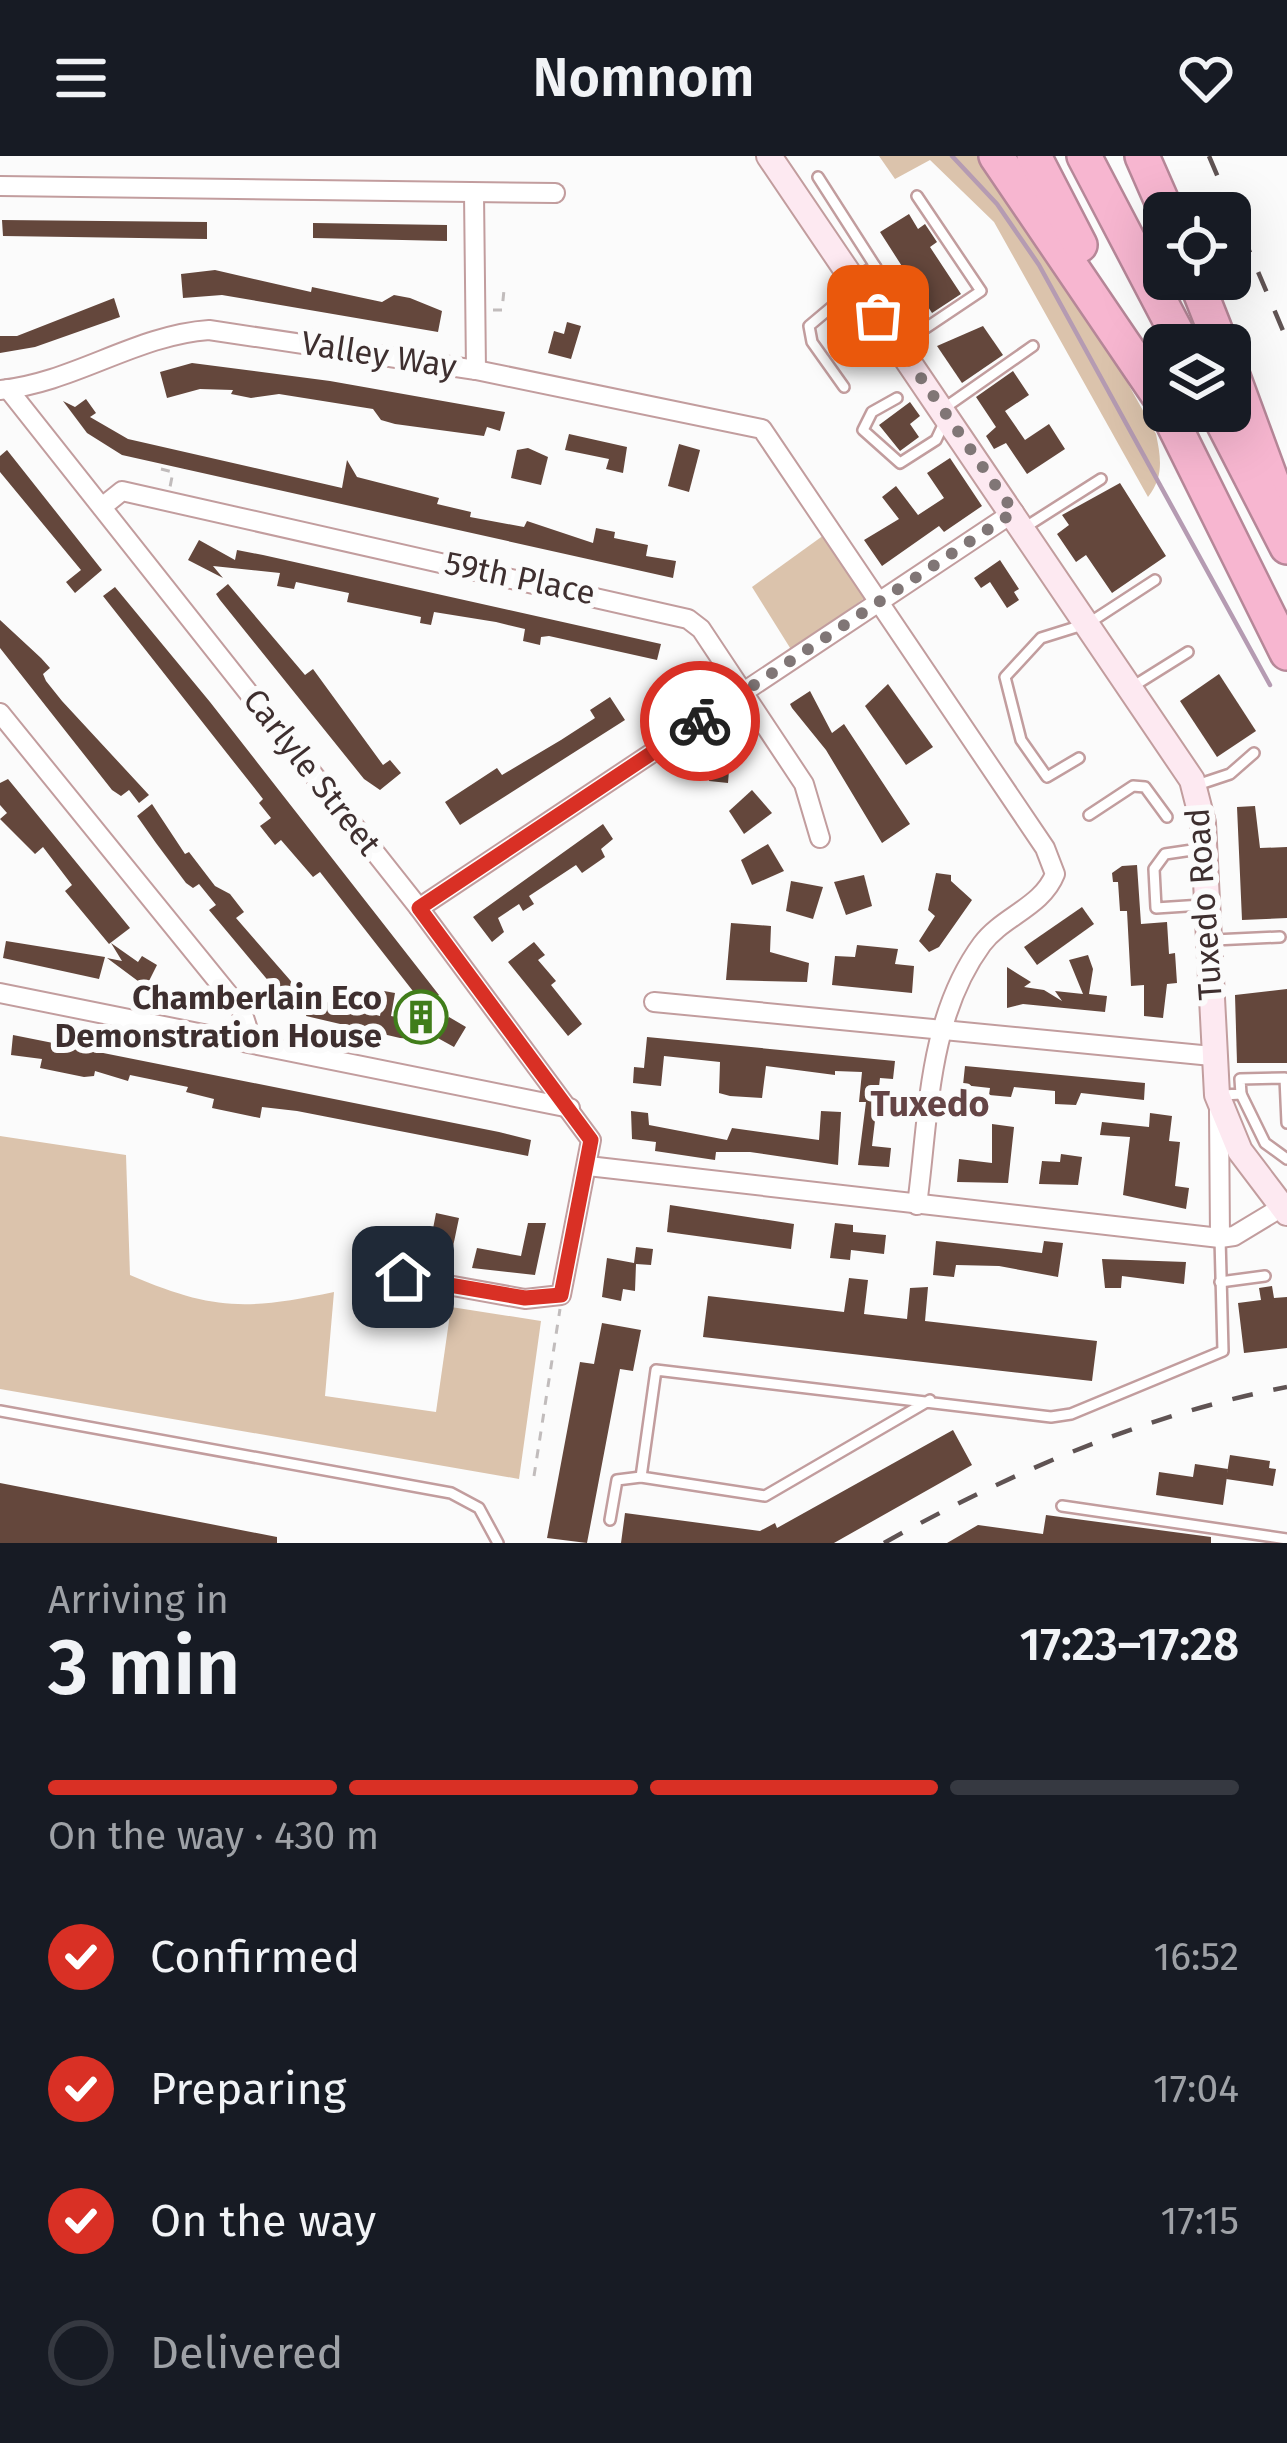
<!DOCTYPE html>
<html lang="en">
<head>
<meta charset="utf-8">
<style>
  body { margin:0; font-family:"Fira Sans",sans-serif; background:#242831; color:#f1f3f6; height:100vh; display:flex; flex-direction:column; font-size:45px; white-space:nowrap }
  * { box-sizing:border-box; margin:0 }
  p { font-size:39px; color:#9ea1a6 }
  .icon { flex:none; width:66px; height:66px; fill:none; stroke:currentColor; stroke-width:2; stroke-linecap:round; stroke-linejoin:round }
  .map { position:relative; height:1387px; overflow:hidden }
  .panel { display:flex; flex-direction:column; background:#171b24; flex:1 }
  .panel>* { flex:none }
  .tools { position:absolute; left:1143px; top:36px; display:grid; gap:24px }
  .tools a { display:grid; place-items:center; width:108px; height:108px; border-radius:18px; background:#171b24; box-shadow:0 12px 48px #0002; font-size:60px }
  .pin { position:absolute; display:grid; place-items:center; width:102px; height:102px; color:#fff; margin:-51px; border-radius:24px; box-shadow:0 6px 18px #0006 }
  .courier { position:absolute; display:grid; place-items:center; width:120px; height:120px; margin:-60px; border:9px solid #d93025; border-radius:50%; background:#fff; color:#222; box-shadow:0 3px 15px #0007 }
  .headline em { font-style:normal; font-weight:600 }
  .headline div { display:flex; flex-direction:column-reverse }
  .headline { display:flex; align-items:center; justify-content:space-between; height:204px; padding:0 48px }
  h1 { font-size:78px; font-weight:600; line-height:90px }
  .bar { display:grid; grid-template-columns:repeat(4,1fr); gap:18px 12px; align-content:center; height:144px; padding:0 48px }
  .bar i { height:15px; border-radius:9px; background:#363941 }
  .bar .current { background:#d93025 }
  .bar p { grid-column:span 4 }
  ol { padding:0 48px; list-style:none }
  li { display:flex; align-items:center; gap:36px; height:132px }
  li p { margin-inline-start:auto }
  li .icon { padding:12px; border-radius:50%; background:#d93025; color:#fff; stroke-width:4 }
  li:last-child { color:#9ea1a6 }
  li i { width:66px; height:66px; border:6px solid #363941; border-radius:50% }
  header { display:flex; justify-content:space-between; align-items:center; height:156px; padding:0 48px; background:#171b24; font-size:54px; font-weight:600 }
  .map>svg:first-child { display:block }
  .green { fill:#dbc3ac }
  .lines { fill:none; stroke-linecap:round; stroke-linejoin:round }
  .stream { stroke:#b59bb2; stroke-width:4.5 }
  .building { fill:#64473c }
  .lane-casing { stroke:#c29d9e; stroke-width:14 }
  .street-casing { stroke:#c29d9e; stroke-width:22 }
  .secondary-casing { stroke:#c29d9e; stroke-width:28 }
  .highway-casing { stroke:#b68798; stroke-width:38 }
  .path { stroke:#c1bcbc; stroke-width:3; stroke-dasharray:9 9; stroke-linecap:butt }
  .lane { stroke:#fff; stroke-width:9 }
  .street { stroke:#fff; stroke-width:18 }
  .secondary { stroke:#fde9f1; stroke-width:24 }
  .highway { stroke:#f7b6d0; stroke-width:33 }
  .rail { stroke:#5f5353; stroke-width:4.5; stroke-dasharray:21 21; stroke-linecap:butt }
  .done { stroke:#807676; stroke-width:12; stroke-dasharray:0 21.6 }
  .route { stroke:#d93025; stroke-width:15 }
  .labels { text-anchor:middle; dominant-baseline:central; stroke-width:12; stroke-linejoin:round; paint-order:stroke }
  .street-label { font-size:33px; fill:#3e2f2f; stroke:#fbfbfb }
  .poi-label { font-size:33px; font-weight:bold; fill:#3e2f2f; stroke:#fbfbfb; text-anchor:end }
  .neighbourhood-label { font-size:36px; font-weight:bold; fill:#654546; stroke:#fbfbfb }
</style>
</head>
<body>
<header><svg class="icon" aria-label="menu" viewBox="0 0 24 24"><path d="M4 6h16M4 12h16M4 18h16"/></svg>Nomnom<svg class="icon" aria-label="heart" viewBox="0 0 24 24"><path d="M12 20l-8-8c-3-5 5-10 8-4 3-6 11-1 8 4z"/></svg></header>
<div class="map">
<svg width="1287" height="1387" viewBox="0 0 1287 1387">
  <rect width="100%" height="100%" fill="#fbfbfb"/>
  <g class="green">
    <path d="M879 0H985L1068 120 1156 278C1161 302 1164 321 1148 341L994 66 930 4 895 23Z"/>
    <polygon points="824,379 866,441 792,495 752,431"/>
    <path d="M0 980 126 999 130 1119C214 1155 247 1154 334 1136L325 1240 436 1256 451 1151 541 1165 519 1323 0 1233Z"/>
  </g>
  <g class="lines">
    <polyline class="stream" points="952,0 997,48 1039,109 1270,529"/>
  </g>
  <g class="building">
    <polygon points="909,58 918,73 925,68 937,86 930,91 961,138 932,157 880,76"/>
    <polygon points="2,64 207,66 207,83 3,80"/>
    <polygon points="313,67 447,69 447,85 313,82"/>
    <polygon points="215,114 311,136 312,131 382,146 394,139 410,142 442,155 438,176 222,139 183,142 181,118"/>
    <polygon points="114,142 120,161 35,191 0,197 0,180 17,180"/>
    <polygon points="567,166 581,170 571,203 548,197 554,175 564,178"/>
    <polygon points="983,170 1003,199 962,227 937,190"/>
    <polygon points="192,207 330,225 505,256 500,275 487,271 484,280 395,268 381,264 373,253 279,238 251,242 231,238 233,234 200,233 167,242 160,216"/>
    <polygon points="1013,215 1029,239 1005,255 1025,284 1049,268 1065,293 1027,318 1006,287 994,293 986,280 996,271 976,241"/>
    <polygon points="86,243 96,257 90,261 128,283 342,332 347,304 357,321 439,342 437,348 471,356 470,361 524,371 527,365 593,387 596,372 615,376 614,382 648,389 646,400 676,405 673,422 122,299 87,277 63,245 75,251"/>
    <polygon points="910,246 920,260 910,268 919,281 900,295 879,269"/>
    <polygon points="569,278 627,291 623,317 606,313 609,303 565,294"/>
    <polygon points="679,288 700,294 689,336 668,330"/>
    <polygon points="528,292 548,301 541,329 511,322 517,294"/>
    <polygon points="7,294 102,414 75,437 66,426 81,414 0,316 0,300"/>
    <polygon points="950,302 982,350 944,376 939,370 882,410 864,384 899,363 882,341 896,330 918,359 944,342 927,317"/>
    <polygon points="1120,327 1166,400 1112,437 1086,399 1076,406 1057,378 1069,369 1062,359"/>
    <polygon points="199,384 235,404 237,394 263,399 661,488 657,504 549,480 541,481 540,489 523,485 525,473 496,466 434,456 431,469 420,467 421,461 347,446 349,437 296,426 294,433 277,430 280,417 213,410 223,422 188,404"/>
    <polygon points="1000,404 1019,433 1014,436 1019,444 1007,452 990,426 981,432 974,422"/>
    <polygon points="228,428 305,519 313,513 383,609 390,604 401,617 380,634 364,623 220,444 216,438"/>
    <polygon points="115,431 210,546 439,839 423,848 320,716 313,721 281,684 275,689 260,670 271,662 259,647 263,643 103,440"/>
    <polygon points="0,464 41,502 50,512 43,518 46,525 62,545 149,639 139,647 129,634 121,640 112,634 0,492"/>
    <polygon points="1219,518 1256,575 1217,601 1180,545"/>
    <polygon points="888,528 933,591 906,609 865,550"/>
    <polygon points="810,535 832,577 844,568 910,668 882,687 826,594 792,552 790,548"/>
    <polygon points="610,541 625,564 460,669 445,646 497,612 502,619 561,584 595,562 590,554"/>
    <polygon points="712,587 731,589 728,627 709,625"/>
    <polygon points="8,623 130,772 109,788 65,735 72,729 43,691 35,698 0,663 7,657 0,649 0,627"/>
    <polygon points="752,634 772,657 744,678 729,655"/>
    <polygon points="152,648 185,698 189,696 215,730 230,738 244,756 236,762 303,839 291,852 209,754 216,749 199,728 193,732 186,727 156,687 137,660"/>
    <polygon points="1255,650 1260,692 1287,691 1287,762 1242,764 1237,651"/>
    <polygon points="603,668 613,683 601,693 605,701 582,717 576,709 529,740 534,748 523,755 519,748 498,762 504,776 492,786 473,761"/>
    <polygon points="768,688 784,715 752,729 741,704"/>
    <polygon points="1137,709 1141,768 1167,766 1169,798 1175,797 1177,827 1167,828 1163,862 1144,860 1144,829 1131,830 1127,755 1120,755 1118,726 1113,726 1112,717 1122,710"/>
    <polygon points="936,717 951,719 951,725 972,744 939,791 929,796 919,785 935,760 928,754"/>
    <polygon points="864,719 872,750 846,759 834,726"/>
    <polygon points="791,725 823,731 813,763 786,755"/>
    <polygon points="1082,751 1094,768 1037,809 1024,791"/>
    <polygon points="731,767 771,770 770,796 809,807 807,826 726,824"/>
    <polygon points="6,785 105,801 99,823 3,802"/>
    <polygon points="534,786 545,799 538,804 556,825 551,829 582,868 568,880 508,806"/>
    <polygon points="111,787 138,806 142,800 157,809 146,831 107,802 122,805"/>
    <polygon points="857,789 898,793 895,808 914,810 912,837 832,829 835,800 855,801"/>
    <polygon points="1088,799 1093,813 1089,838 1107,840 1105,856 1023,848 1007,852 1007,811 1031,826 1024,831 1044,834 1062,845 1055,835 1083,838 1069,804"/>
    <polygon points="1287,833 1287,907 1237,907 1235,839"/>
    <polygon points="384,835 395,837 391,860 416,865 419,857 444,868 449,861 466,871 454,891 416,870 414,883 400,882 306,860 311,842 380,860"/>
    <polygon points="13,879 499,976 531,984 528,1000 297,955 262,951 260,962 212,952 214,943 186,936 188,931 130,919 128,925 95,915 94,920 84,921 40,912 42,903 11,899"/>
    <polygon points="647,881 895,905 893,923 880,922 872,990 891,992 889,1011 858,1009 866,946 859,946 862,916 835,915 835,919 766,910 762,942 730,940 719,937 720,906 664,900 661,930 633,927 634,911 644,912"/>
    <polygon points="965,910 1145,927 1144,944 1081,937 1076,949 1055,948 1055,935 1014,931 1011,941 989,939 990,932 963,929"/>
    <polygon points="631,955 648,957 649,969 727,984 732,972 819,984 821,955 841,956 838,1009 750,996 716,996 715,1004 655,995 656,986 632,983"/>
    <polygon points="1150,957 1172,960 1169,985 1180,986 1175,1030 1189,1032 1186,1053 1123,1039 1130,981 1100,979 1102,966 1149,971"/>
    <polygon points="992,968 1014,971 1008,1027 957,1026 959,1003 992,1007"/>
    <polygon points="1061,998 1082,1001 1078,1029 1039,1028 1042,1005 1060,1006"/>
    <polygon points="670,1049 794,1068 791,1093 667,1076"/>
    <polygon points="436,1057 459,1062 450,1105 429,1100 430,1094 389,1086 392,1070 432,1078"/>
    <polygon points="528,1067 546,1067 535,1119 472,1112 477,1092 521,1100"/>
    <polygon points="835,1067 853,1069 853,1076 886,1079 884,1098 851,1094 850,1104 830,1102"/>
    <polygon points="936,1085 1042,1097 1044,1085 1063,1087 1058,1121 999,1110 956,1109 954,1121 933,1119"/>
    <polygon points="636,1091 653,1093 651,1109 636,1108 635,1135 623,1133 621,1145 602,1141 607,1102 634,1107"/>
    <polygon points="1102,1103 1186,1106 1184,1128 1122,1120 1121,1132 1105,1132"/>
    <polygon points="849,1122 868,1124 864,1158 907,1163 910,1132 928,1131 925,1165 1097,1185 1092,1225 703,1181 708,1140 844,1156"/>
    <polygon points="1272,1130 1274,1142 1287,1141 1287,1192 1244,1197 1238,1147 1261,1144 1259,1132"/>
    <polygon points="602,1167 641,1174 633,1215 620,1213 587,1387 547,1382 580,1206 594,1208"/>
    <polygon points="953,1274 972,1309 834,1387 621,1387 625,1357 760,1375 775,1367 777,1372"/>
    <polygon points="1230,1299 1270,1305 1269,1312 1276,1313 1273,1330 1226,1323"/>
    <polygon points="1195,1308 1228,1313 1223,1349 1156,1339 1159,1316 1193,1321"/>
    <polygon points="0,1327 277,1381 277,1387 0,1387"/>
    <polygon points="1046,1359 1211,1381 1211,1387 947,1387 978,1369 1043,1378"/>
  </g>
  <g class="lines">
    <g class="lane-casing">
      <g id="lane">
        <polyline points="818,21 875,110 853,123"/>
        <polyline points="875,110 886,127"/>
        <polyline points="899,190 981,135 917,40"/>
        <polyline points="844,231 812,186 809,170 853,133"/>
        <polyline points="897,242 872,256 863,274 900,307 936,284 945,265"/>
        <polyline points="943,253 1033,190"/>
        <polyline points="1024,372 1101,323"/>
        <polyline points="1132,531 1188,496"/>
        <polyline points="1079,602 1047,621 1021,584 1005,521 1041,482 1089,467 1155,424"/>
        <polyline points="1194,630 1230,618 1254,597"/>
        <polyline points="1089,659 1133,630 1145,631 1167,661"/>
        <polyline points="1199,693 1165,698 1154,713 1156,752 1202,749"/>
        <polyline points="1214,784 1280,781"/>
        <polyline points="1241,938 1265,987 1287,1003"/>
        <polyline points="1223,939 1241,938 1240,923 1285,922 1287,967"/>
        <polyline points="1220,1126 1265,1120"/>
        <polyline points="930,1244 765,1340 641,1321 656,1214 1051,1261 1071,1258 1223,1195 1220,1082"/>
        <polyline points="0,1255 451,1337 479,1352 498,1387"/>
        <polyline points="1062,1350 1287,1383"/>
        <polyline points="610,1364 617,1324 641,1321"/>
      </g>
    </g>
    <g class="street-casing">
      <g id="street">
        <polyline points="0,30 555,37"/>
        <polyline points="474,37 476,214"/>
        <polyline points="8,233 419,752 591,984 561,1139 525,1143 370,1115"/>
        <path d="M0 234C73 227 136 179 209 174L476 214 762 273 1045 692 1055 718C1042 751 1003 760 982 788 927 863 929 961 917 1049"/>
        <polyline points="102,351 122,335 688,463 701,473 804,628 820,682"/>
        <polyline points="0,557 242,855 252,886"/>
        <polyline points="419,752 1014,356"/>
        <polyline points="0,837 570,952"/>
        <polyline points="654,846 1212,900"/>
        <polyline points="1219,955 1220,1082"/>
        <polyline points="588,1010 1220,1082 1234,1080 1282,1051"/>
      </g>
    </g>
    <g class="secondary-casing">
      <polyline id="secondary" points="769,0 1192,624 1203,667 1217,939 1240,995 1287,1057"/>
    </g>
    <g class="highway-casing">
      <g id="highway">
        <polyline points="996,0 1161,243"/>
        <polyline points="1034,0 1080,89"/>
        <polyline points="1084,0 1183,189"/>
        <polyline points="1142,0 1167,57"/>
        <polyline points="1195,123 1221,189"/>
        <polyline points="1230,212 1287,367"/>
        <polyline points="1167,255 1287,497"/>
        <polyline points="1217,255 1287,391"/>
      </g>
    </g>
    <g class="path">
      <polyline points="493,154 502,154 504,134"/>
      <polyline points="161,313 173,316 170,331"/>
      <polyline points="534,1320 560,1153"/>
    </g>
    <use href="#lane" class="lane"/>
    <use href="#street" class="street"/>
    <use href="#secondary" class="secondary"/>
    <use href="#highway" class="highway"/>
    <g class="rail">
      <polyline points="1209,0 1287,184"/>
      <path d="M884 1387C1011 1316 1144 1259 1287 1231"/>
    </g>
  </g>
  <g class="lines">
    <polyline class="done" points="700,565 1014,356 878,160"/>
    <polyline class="route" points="403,1121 525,1142 561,1139 591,984 419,752 700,565"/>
  </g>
  <defs>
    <g id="building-ring" transform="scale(2.7)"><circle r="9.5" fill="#fbfbfb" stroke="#407d1a" stroke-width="1.5"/><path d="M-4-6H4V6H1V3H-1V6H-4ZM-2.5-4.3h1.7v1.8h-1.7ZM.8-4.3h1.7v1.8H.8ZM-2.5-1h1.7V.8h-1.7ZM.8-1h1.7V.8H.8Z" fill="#407d1a"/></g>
  </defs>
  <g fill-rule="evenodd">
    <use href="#building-ring" x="421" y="861"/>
  </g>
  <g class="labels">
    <g class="street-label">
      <text transform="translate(379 199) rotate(9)">Valley Way</text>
      <text transform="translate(520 422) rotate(12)">59th Place</text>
      <text transform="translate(312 616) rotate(52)">Carlyle Street</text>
      <text transform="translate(1204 748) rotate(-94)">Tuxedo Road</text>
    </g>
    <g class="poi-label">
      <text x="382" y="842">Chamberlain Eco<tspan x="382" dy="38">Demonstration House</tspan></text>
    </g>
    <g class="neighbourhood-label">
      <text x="930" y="948">Tuxedo</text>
    </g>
  </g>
</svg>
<div class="tools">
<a><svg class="icon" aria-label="locate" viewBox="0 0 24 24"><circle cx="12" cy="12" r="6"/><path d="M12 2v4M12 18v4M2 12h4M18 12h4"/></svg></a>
<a><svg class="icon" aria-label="layers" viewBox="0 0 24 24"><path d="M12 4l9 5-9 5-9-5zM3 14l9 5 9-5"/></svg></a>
</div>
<div class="pin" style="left:878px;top:160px;background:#ea580c"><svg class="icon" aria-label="bag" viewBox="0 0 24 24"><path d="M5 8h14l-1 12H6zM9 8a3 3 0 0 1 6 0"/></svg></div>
<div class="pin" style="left:403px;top:1121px;background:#1f2937"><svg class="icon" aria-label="home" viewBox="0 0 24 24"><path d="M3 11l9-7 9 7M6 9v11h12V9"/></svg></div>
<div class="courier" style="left:700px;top:565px"><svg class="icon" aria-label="bike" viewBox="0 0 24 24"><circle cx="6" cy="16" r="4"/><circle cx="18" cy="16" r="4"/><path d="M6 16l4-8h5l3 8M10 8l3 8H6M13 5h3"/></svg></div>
</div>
<section class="panel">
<div class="headline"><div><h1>3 min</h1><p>Arriving in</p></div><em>17:23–17:28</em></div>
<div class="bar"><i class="current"></i><i class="current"></i><i class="current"></i><i></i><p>On the way · 430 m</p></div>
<ol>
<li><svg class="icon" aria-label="check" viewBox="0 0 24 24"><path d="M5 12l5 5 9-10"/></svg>Confirmed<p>16:52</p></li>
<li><svg class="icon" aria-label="check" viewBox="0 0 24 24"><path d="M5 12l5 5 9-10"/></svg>Preparing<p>17:04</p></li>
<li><svg class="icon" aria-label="check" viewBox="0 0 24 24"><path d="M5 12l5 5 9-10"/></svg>On the way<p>17:15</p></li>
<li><i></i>Delivered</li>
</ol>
</section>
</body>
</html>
